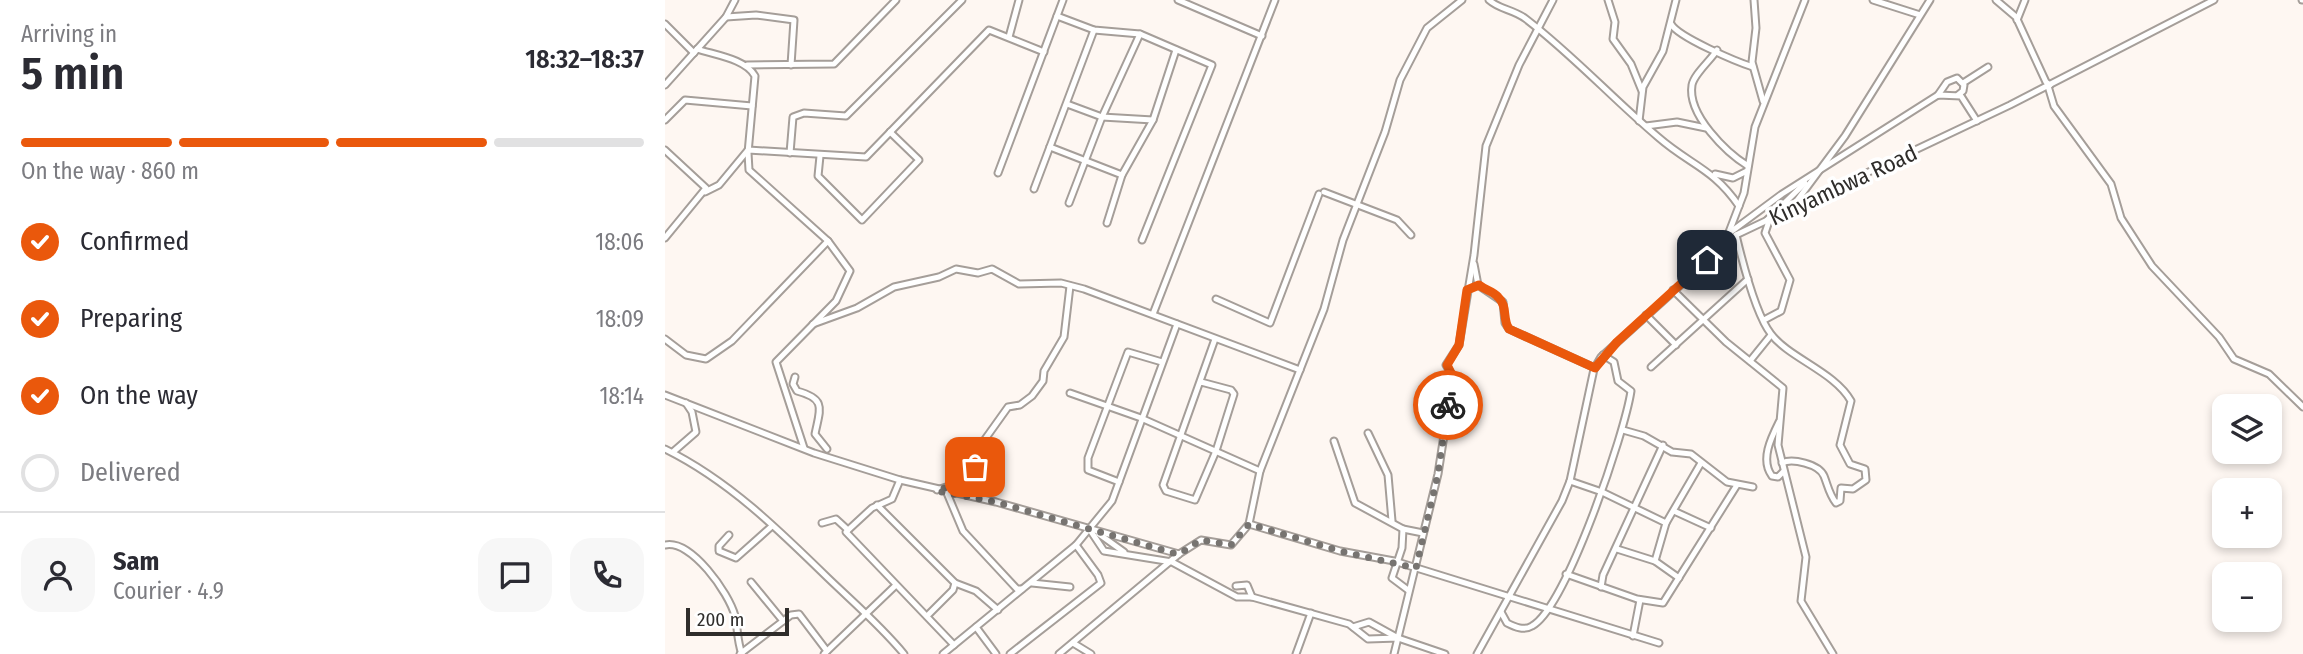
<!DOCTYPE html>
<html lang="en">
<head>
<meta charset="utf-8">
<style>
  body { margin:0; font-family:"Fira Sans Condensed",sans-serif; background:#f7f7f7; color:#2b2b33; height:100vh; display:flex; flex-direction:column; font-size:26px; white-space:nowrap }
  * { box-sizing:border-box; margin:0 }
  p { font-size:23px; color:#7c7c81 }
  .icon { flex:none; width:38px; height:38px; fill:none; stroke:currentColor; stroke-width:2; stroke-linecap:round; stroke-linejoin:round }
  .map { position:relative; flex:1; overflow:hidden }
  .sheet { display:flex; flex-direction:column; background:#fff; width:665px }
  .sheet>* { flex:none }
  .controls { position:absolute; left:1547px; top:394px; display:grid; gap:14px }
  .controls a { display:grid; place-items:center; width:70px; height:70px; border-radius:14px; background:#fff; box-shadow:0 4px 10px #0003; font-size:35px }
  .scale { position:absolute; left:21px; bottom:18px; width:103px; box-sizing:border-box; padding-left:7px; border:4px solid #2f2d2b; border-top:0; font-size:19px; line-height:24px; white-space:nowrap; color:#2f2d2b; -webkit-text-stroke:5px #fff; paint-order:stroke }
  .pin { position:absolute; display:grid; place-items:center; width:60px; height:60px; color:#fff; margin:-30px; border-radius:14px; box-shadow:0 4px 10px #0006 }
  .courier { position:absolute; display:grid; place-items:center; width:70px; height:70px; margin:-35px; border:5px solid #ea580c; border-radius:50%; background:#fff; color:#222; box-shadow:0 2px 9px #0007 }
  .summary em { font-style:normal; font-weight:600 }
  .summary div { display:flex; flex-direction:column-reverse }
  .summary { display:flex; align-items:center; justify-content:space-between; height:119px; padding:0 21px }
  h1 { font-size:46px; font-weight:600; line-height:52px }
  .bar { display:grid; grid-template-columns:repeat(4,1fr); gap:10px 7px; align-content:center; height:84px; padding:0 21px }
  .bar i { height:9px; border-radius:5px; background:#e1e1e2 }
  .bar .active { background:#ea580c }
  .bar p { grid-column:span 4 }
  .line { display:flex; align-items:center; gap:18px; padding:0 21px; border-top:2px solid #e1e1e2 }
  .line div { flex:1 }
  .round { display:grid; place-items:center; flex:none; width:74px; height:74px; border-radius:21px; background:#f7f7f7 }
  ol { padding:0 21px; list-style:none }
  li { display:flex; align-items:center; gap:21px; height:77px }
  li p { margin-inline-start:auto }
  li .icon { padding:7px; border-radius:50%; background:#ea580c; color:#fff; stroke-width:4 }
  li:last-child { color:#7c7c81 }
  li i { width:38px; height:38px; border:4px solid #e1e1e2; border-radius:50% }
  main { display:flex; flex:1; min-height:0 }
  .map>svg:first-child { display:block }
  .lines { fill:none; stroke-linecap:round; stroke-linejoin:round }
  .minor-casing { stroke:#a59e99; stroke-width:9 }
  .minor { stroke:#fff; stroke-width:5 }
  .done { stroke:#777471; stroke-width:7; stroke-dasharray:0 12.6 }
  .route { stroke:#ea580c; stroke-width:9 }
  .labels { text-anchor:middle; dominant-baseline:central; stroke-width:7; stroke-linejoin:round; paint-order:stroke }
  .street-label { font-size:23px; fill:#2f2d2b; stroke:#fff }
</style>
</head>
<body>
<main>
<section class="sheet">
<div class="summary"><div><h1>5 min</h1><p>Arriving in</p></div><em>18:32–18:37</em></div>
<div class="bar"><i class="active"></i><i class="active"></i><i class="active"></i><i></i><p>On the way · 860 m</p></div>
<ol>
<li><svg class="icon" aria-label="check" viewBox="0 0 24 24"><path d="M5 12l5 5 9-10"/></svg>Confirmed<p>18:06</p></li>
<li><svg class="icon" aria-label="check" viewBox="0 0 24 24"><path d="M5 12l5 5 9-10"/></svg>Preparing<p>18:09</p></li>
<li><svg class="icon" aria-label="check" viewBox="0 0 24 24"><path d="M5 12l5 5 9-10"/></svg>On the way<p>18:14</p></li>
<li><i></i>Delivered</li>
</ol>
<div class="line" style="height:126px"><a class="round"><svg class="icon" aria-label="person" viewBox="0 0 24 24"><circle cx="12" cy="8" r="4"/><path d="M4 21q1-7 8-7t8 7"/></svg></a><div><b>Sam</b><p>Courier · 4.9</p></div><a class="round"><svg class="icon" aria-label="chat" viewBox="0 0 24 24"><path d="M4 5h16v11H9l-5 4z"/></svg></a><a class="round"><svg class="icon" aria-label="phone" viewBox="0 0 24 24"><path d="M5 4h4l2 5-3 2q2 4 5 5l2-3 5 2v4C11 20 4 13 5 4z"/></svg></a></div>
</section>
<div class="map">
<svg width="1638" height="654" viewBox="0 0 1638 654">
  <rect width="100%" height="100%" fill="#fef7f2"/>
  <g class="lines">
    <g class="minor-casing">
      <g id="minor">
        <polyline points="513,0 597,36"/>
        <path d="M824 0C835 10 848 9 861 19 908 55 948 99 993 137 1025 165 1048 168 1074 206"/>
        <polyline points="943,0 950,22 948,39 966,64 977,91"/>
        <polyline points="1089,0 1091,28 1087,62 1098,101"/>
        <polyline points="1208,0 1255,15"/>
        <polyline points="1331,0 1351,17 1381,82 1385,85"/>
        <polyline points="1637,0 1638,0"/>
        <polyline points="392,16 429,30 475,34 547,65 477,240"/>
        <polyline points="61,17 91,15 129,20 126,65"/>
        <polyline points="1352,20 1360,0"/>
        <polyline points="0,24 29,53"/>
        <path d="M1006 24C1013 37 1072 62 1088 67"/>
        <polyline points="344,37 354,0"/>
        <path d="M32 49C50 55 81 59 90 76L83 153 84 170 163 241 185 271 171 301 111 362 139 448"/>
        <path d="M1052 50C1046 60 1029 74 1027 85 1022 115 1062 153 1083 166"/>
        <polyline points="82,65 169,64 231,0"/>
        <polyline points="1298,83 1323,67"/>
        <polyline points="0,85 61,17 70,0"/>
        <polyline points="1383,86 1389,106 1446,184 1456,218 1487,266 1554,337 1569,359 1604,374 1638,407"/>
        <polyline points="1273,95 1282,82 1292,78 1299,85 1298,91 1293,95"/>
        <polyline points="402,104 437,117 488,120"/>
        <polyline points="0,120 20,100 87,106"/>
        <polyline points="974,121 978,87 998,51 1011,0"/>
        <polyline points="981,126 1012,122 1041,128"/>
        <polyline points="385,147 457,175"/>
        <polyline points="0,150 41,188 0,238"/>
        <polyline points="125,153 128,117 139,113 181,116 297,0"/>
        <polyline points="155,156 153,176 197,220 254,160 225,132"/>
        <polyline points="333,173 398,0"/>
        <polyline points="1050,174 1068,178 1082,171"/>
        <polyline points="369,189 429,30"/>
        <polyline points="40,192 54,185 83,150 201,157 324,30 379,52"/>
        <polyline points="659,192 732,220 746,235"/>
        <polyline points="404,203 437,117 475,34"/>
        <polyline points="1125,210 1180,136 1265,0"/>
        <polyline points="1102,220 1140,183"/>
        <polyline points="442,223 457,175 488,120 511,50"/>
        <polyline points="1063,234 1117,194 1273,95 1296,96 1312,121"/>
        <path d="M1071 235C1077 260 1091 315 1106 334 1124 358 1170 372 1186 401L1175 445 1185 464 1200 469 1201 480 1188 489 1176 488 1175 501 1171 503C1164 494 1163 486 1159 476 1154 464 1127 458 1117 463"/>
        <polyline points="1059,245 1079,193 1090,127 1140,0"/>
        <polyline points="809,264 813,285 838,302 840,323 844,329 930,368"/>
        <polyline points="1008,290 1061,342 1118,388 1113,445 1141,557 1136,601 1168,654"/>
        <polyline points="551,299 605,323 654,194"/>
        <polyline points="488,314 610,0"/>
        <polyline points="981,315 1011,345"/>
        <polyline points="1099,320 1116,311 1125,280 1100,233 1104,221"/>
        <polyline points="148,324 192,308 229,287 274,277 291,269 313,273 327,269 354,284 396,283 419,289 635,370"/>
        <polyline points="0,339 21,355 41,359 67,341 163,241"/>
        <polyline points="1085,361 1106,335"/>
        <polyline points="986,367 1083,279"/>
        <path d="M130 377 128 384 132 391C162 399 155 409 150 434L162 449"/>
        <polyline points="536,382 566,390 569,394 551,451 530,500 501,491 498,485 550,339"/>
        <polyline points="405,393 476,418 595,471"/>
        <polyline points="0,395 149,453 235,480 331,502 514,554"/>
        <path d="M1114 422C1106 438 1095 460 1107 476L1113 477 1118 472"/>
        <polyline points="958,430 979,436 1007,452 1026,454 1062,482 1088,487"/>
        <polyline points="703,433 723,475 727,521"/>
        <polyline points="669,441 690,503 738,529 737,548 727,578 743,590"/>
        <path d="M0 449C63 480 113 529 163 578 189 603 216 626 239 654"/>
        <polyline points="8,452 31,432 27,412 21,403"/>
        <polyline points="235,480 227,499 207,508 181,532 289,645"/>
        <polyline points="905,481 937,492 1001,523"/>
        <polyline points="454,482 423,470 423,458 463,352 497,362"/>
        <polyline points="272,490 287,485 321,462 323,454 318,442 343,407 355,405 367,396 378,381 379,371 399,337 405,286"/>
        <polyline points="282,493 298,531 352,589 357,589"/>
        <polyline points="212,505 290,583 288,590 262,616"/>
        <polyline points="1011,512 1046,528"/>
        <polyline points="157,523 171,519 183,530"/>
        <polyline points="584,524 675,551 729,561 994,643"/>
        <polyline points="738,529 758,533"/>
        <polyline points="425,530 439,551 507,562 572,597 587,597 684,624 703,639 733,638 780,654"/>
        <polyline points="434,534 459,552"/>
        <polyline points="64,535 54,546 54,551 71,558 107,526"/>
        <path d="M0 545C26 539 64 593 70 616 73 629 72 641 77 654"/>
        <polyline points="952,549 990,561 1014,578"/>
        <polyline points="990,561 1001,523 1036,463"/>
        <polyline points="901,574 972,599 998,603 1072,485"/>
        <polyline points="86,582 118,621"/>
        <polyline points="290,583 311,591 333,610"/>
        <polyline points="367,583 405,587"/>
        <polyline points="571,586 582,585 587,597"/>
        <polyline points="936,587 938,575 998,445"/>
        <path d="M836 612 842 623C850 627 859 631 867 626 901 608 960 432 966 391L953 381 949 362 938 355"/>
        <polyline points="311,627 331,654"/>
        <polyline points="688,627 704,622 733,638"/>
        <polyline points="968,636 975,600"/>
        <polyline points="408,643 426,654"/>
        <polyline points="75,654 126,615 134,614 162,651"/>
        <polyline points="159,654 230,586"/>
        <polyline points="278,654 411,545 447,501 512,324"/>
        <polyline points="345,654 436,583 433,575 411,545"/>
        <polyline points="394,654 514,554 536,540 566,545 584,524 595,471 659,309 678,240 720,132 735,80 762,28 797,0"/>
        <polyline points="631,654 646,613"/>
        <polyline points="729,654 773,474 788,377 781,365 794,345 809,255 821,146 854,65 888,0"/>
        <polyline points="812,654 897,501 905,481 929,369 936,357 1071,235 1345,105 1549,0"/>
      </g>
    </g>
    <use href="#minor" class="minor"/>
  </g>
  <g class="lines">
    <polyline class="done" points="310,467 287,485 272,491 331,502 508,553 514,554 536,540 566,545 584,524 675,551 751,568 773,474 783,405"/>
    <path class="route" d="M783 405 788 377 782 365 794 345 802 290 814 285C820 290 828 291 833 297 843 306 837 319 844 329L930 368 952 342 1042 260"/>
  </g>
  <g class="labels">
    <g class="street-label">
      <text transform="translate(1178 185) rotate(-25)">Kinyambwa Road</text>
    </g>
  </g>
</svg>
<div class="controls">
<a><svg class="icon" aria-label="layers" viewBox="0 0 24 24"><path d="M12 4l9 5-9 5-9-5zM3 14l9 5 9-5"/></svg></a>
<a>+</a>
<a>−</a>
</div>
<div class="scale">200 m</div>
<div class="pin" style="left:310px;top:467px;background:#ea580c"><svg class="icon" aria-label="bag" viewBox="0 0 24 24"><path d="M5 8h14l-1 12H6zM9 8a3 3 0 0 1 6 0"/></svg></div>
<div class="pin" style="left:1042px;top:260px;background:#1f2937"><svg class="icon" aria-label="home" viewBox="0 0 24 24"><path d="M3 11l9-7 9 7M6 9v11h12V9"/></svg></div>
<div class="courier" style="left:783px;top:405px"><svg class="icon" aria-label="bike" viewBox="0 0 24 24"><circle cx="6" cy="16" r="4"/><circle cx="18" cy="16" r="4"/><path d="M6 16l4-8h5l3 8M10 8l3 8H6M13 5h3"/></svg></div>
</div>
</main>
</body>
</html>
